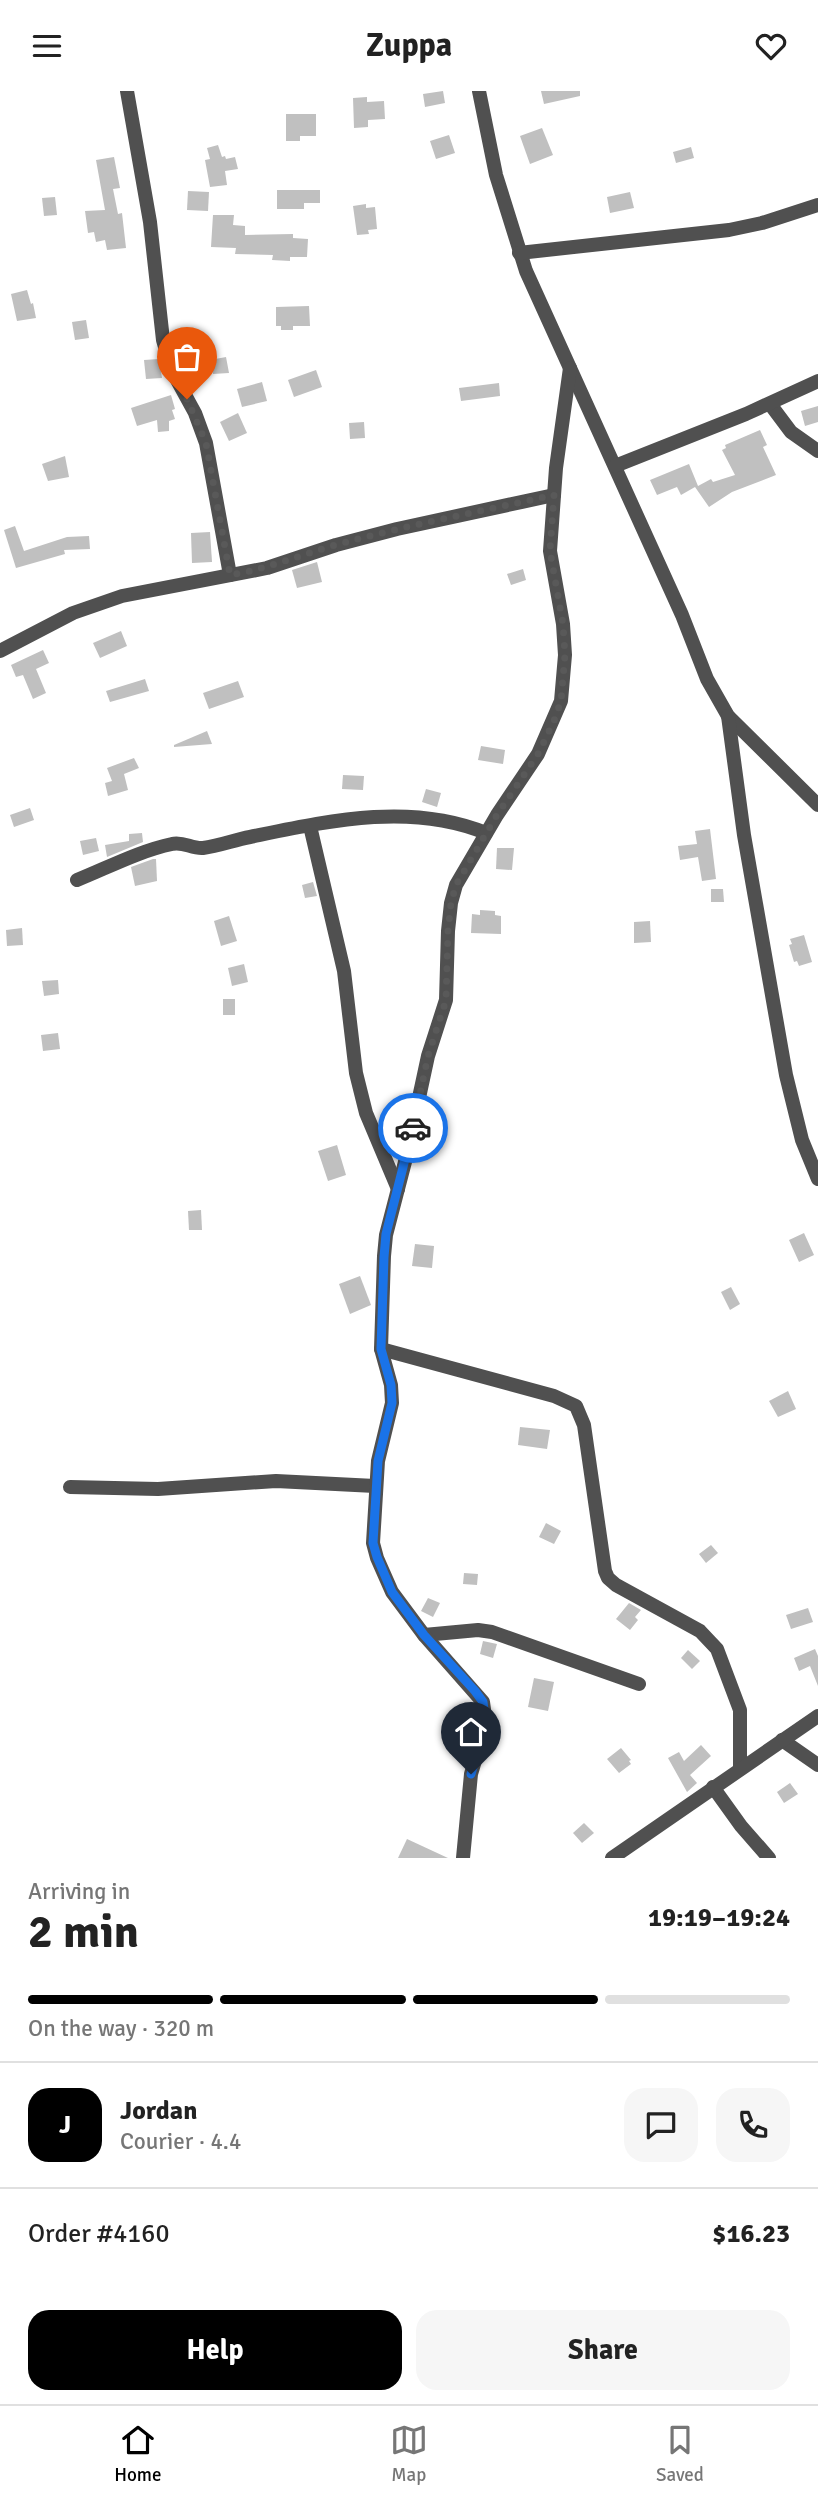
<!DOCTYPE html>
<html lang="en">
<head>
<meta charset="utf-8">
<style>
  body { margin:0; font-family:Signika,sans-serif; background:#f6f6f6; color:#222; height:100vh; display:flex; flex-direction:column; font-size:26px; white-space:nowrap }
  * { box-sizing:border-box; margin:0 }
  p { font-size:23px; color:#767676 }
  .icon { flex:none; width:38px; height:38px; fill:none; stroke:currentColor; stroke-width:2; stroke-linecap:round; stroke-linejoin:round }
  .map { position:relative; height:1767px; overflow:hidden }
  .drawer { display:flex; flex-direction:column; background:#fff; flex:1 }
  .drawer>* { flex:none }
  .pin { position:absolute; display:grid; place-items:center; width:60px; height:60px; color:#fff; margin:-72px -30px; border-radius:50% 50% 50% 0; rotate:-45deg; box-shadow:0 0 7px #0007 }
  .pin .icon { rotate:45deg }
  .courier { position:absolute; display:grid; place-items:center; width:70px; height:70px; margin:-35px; border:5px solid #1a73e8; border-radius:50%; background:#fff; color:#222; box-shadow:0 2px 9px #0007 }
  .headline em { font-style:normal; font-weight:700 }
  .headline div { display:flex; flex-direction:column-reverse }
  .headline { display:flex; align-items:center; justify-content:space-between; height:119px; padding:0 28px }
  h1 { font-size:46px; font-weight:700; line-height:52px }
  .bar { display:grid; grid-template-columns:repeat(4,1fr); gap:10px 7px; align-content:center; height:84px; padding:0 28px }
  .bar i { height:9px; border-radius:5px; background:#e0e0e0 }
  .bar .selected { background:#000 }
  .bar p { grid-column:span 4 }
  .line { display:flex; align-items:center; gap:18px; padding:0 28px; border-top:2px solid #e0e0e0 }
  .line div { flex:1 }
  .round { display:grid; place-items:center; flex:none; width:74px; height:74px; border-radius:21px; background:#f6f6f6 }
  .button { display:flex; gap:14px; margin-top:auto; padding:14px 28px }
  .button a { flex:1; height:80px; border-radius:21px; background:#000; color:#fff; font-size:28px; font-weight:700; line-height:80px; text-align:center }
  .button a+a { background:#f6f6f6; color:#222 }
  header { display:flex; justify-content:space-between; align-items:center; height:91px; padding:0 28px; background:#fff; font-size:32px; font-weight:700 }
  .tab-bar { display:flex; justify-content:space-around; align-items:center; height:98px; border-top:2px solid #e0e0e0; background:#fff; font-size:19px; color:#767676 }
  .tab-bar a { display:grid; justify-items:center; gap:4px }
  .tab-bar .selected { color:#000 }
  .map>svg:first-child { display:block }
  .building { fill:#c0c0c0 }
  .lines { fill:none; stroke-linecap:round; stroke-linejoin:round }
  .minor { stroke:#505050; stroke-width:14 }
  .done { stroke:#595959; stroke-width:7; stroke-dasharray:0 12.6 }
  .route { stroke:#1a73e8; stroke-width:9 }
</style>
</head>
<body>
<header><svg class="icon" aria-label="menu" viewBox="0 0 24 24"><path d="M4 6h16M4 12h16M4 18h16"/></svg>Zuppa<svg class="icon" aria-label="heart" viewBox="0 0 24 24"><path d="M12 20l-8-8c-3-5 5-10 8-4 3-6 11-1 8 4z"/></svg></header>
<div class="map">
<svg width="818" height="1767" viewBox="0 0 818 1767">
  <rect width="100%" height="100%" fill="#fff"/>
  <g class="building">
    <polygon points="443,0 445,12 425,16 423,3"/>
    <polygon points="541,0 580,0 580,5 544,13"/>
    <polygon points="367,6 367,11 384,10 385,28 368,29 368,36 354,37 353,7"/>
    <polygon points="286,23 316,23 316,45 300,45 300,50 286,50"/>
    <polygon points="542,37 553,64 530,73 520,45"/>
    <polygon points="449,44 455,62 436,68 430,50"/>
    <polygon points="218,54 222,66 225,65 226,68 235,66 238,78 225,80 227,94 210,96 205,69 210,68 207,57"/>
    <polygon points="691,56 694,67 676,72 673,61"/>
    <polygon points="114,66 120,97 113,98 118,123 122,122 126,157 107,159 105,149 96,151 94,141 88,142 85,120 105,119 96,69"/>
    <polygon points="277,99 320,99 320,112 304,112 304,118 277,118"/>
    <polygon points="188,100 209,101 208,120 187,119"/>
    <polygon points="630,101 634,117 610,122 607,106"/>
    <polygon points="55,106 57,124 44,125 42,107"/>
    <polygon points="366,113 366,117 375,116 377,138 368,139 369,143 357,144 353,115"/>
    <polygon points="213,124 234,124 233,134 245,135 245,144 293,143 293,147 308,148 307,166 290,166 290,170 272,169 273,164 235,163 236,157 211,156"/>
    <polygon points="27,199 31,213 33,212 36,227 17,230 11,203"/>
    <polygon points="309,215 310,235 293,235 293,239 281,239 281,235 276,235 276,216"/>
    <polygon points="86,229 89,247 75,249 72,231"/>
    <polygon points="226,266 229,282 213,283 210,269"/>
    <polygon points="159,268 162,287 146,288 144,269"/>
    <polygon points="316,279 322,296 294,306 288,289"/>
    <polygon points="262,291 267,310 242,316 237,298"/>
    <polygon points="499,292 500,305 461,310 459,297"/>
    <polygon points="171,304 175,318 172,319 175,328 169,330 169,340 158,341 157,329 137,335 131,317"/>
    <polygon points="818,315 818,331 805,335 801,320"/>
    <polygon points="238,322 247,342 229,350 220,331"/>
    <polygon points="364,331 365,347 350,348 349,332"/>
    <polygon points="760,339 767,354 763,356 776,384 732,401 709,416 695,396 681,404 677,396 657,404 650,389 689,373 698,395 711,388 713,391 735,384 722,359 726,357 725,354"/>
    <polygon points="65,365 69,386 48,390 42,373"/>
    <polygon points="15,435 24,460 67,446 89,445 90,458 64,459 65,463 16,477 4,439"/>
    <polygon points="210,441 212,471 192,472 191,442"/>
    <polygon points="317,471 322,491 297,497 292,479"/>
    <polygon points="523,478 526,489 511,494 507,483"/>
    <polygon points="121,540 127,555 100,567 93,552"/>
    <polygon points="43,559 49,572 36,578 46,602 33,608 23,584 16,586 11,574"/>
    <polygon points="145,588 149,600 110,611 106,600"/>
    <polygon points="238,590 244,606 209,618 203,602"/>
    <polygon points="207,640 212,653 174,656 174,654"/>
    <polygon points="481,655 505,659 503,673 478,669"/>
    <polygon points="134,667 139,677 124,683 128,699 108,705 105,692 112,690 107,677"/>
    <polygon points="343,684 364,685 363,699 342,698"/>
    <polygon points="426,698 441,702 437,716 422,711"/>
    <polygon points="30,717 34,729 14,736 10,724"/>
    <polygon points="710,738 716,788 702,790 698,766 680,769 678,755 697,753 695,740"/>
    <polygon points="142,742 143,751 107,766 105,754 129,750 129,743"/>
    <polygon points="96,747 99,760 83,764 80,750"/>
    <polygon points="497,757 514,757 512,779 496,778"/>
    <polygon points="153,768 156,768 157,790 135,795 131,776"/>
    <polygon points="313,791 317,805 305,807 302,794"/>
    <polygon points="711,798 723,798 724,811 711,811"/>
    <polygon points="480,819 495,820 495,824 501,825 501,843 471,842 472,823 480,824"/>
    <polygon points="229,825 237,850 221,855 214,830"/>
    <polygon points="650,830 651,851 634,852 634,831"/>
    <polygon points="22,837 23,854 7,855 6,839"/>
    <polygon points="804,844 812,871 799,875 797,870 794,871 789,854 792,853 790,848"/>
    <polygon points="244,873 248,891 232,895 228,877"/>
    <polygon points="58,889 59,903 44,905 42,890"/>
    <rect x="223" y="908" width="12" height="16"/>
    <polygon points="58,942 60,958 43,960 41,944"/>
    <polygon points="337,1054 346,1084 328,1090 318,1060"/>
    <polygon points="201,1119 202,1139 189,1139 188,1120"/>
    <polygon points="804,1142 814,1164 799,1171 789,1149"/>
    <polygon points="415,1153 434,1155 432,1177 412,1175"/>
    <polygon points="360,1185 371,1214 350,1223 339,1193"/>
    <polygon points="731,1196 740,1213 730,1219 721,1201"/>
    <polygon points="788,1300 796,1318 778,1326 769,1310"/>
    <polygon points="520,1336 550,1339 547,1358 518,1354"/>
    <polygon points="546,1432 561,1440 554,1453 539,1446"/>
    <polygon points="711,1454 718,1462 706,1472 699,1463"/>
    <polygon points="464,1482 478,1483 477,1494 463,1493"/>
    <polygon points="428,1507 440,1512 433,1526 421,1520"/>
    <polygon points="629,1512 641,1519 635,1526 638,1529 630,1539 616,1528"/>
    <polygon points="808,1517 813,1531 791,1538 786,1524"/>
    <polygon points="483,1550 497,1553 493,1567 480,1563"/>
    <polygon points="815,1558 818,1565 818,1595 810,1575 799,1580 794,1567"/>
    <polygon points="688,1559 700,1570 692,1578 681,1567"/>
    <polygon points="534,1587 554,1591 548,1620 528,1616"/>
    <polygon points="701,1654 711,1665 690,1684 697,1692 687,1701 668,1667 679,1661 684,1670"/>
    <polygon points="621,1657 631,1669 629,1670 631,1673 619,1682 607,1668"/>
    <polygon points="790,1692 798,1703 784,1712 777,1701"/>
    <polygon points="584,1732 594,1742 582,1752 573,1742"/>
    <polygon points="407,1748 448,1767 398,1767"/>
  </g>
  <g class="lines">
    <g class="minor">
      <polyline points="127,0 150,131 163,249 172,280 195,322 206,352 230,484"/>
      <polyline points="479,0 496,84 526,180 682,524 707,588 728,625 818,714"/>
      <polyline points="519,162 729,139 762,132 818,114"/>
      <polyline points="770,313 791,341 818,360"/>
      <polyline points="615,375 746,323 818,290"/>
      <polyline points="0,560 73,522 122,505 267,477 336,454 397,438 554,404"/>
      <polyline points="728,625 744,744 786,984 802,1049 818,1088"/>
      <polyline points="310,735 344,880 356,982 366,1022 398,1098"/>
      <path d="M77 789C107 777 139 760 172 753 183 750 192 758 203 757 219 755 234 749 250 746 328 730 410 711 486 742"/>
      <polyline points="381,1258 554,1305 576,1315 584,1334 605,1480 608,1487 616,1494 700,1540 717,1558 740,1619 740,1678"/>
      <polyline points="70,1396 158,1398 276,1390 375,1395"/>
      <polyline points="424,1544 478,1539 492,1541 639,1593"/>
      <polyline points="782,1649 818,1674"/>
      <polyline points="713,1696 741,1735 769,1767"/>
      <polyline points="463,1767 471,1683 486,1633 483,1611 424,1544 392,1501 377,1467 373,1452 378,1370 392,1312 391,1294 381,1258 384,1165 386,1144 406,1067 428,965 446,909 448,840 451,812 456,794 497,724 538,663 561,610 565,564 563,533 550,460 556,377 570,277"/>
      <polyline points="612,1767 818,1625"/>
    </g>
  </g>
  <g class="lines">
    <path class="done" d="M187 308 206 352 230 484C268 478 302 463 339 453 409 434 482 420 554 404L550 460 563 533 565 564 561 610 554 630 538 663 497 724 456 794 451 812 448 840 446 909 428 965 413 1037"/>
    <polyline class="route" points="413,1037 386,1143 384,1166 381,1258 391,1294 392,1312 378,1370 373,1452 377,1466 392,1501 424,1544 475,1600 483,1611 486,1633 471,1683"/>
  </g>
</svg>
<div class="pin" style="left:187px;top:308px;background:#ea580c"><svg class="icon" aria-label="bag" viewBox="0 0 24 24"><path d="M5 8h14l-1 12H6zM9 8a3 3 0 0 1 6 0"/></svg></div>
<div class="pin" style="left:471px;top:1683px;background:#1f2937"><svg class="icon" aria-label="home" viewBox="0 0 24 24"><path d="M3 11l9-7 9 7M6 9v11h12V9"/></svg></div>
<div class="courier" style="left:413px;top:1037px"><svg class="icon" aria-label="car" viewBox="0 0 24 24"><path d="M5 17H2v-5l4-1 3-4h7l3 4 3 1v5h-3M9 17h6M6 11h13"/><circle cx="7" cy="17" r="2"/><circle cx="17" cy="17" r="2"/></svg></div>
</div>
<section class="drawer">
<div class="headline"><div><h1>2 min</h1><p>Arriving in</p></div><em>19:19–19:24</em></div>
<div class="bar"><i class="selected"></i><i class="selected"></i><i class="selected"></i><i></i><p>On the way · 320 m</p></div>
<div class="line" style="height:126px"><b class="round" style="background:#000;color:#fff">J</b><div><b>Jordan</b><p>Courier · 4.4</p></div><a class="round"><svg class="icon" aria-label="chat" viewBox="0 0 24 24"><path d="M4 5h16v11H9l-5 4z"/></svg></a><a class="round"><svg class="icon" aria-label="phone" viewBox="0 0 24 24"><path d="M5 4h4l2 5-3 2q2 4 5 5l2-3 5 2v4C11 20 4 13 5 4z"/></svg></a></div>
<div class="line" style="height:91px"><div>Order #4160</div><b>$16.23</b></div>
<div class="button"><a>Help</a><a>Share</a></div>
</section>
<nav class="tab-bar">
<a class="selected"><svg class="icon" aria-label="home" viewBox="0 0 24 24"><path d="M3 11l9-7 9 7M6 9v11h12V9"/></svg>Home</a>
<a><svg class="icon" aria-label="map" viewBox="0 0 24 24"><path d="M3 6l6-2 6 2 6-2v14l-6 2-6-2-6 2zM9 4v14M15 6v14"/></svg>Map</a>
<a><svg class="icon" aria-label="saved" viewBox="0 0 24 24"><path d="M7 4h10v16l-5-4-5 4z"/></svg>Saved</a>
</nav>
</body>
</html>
